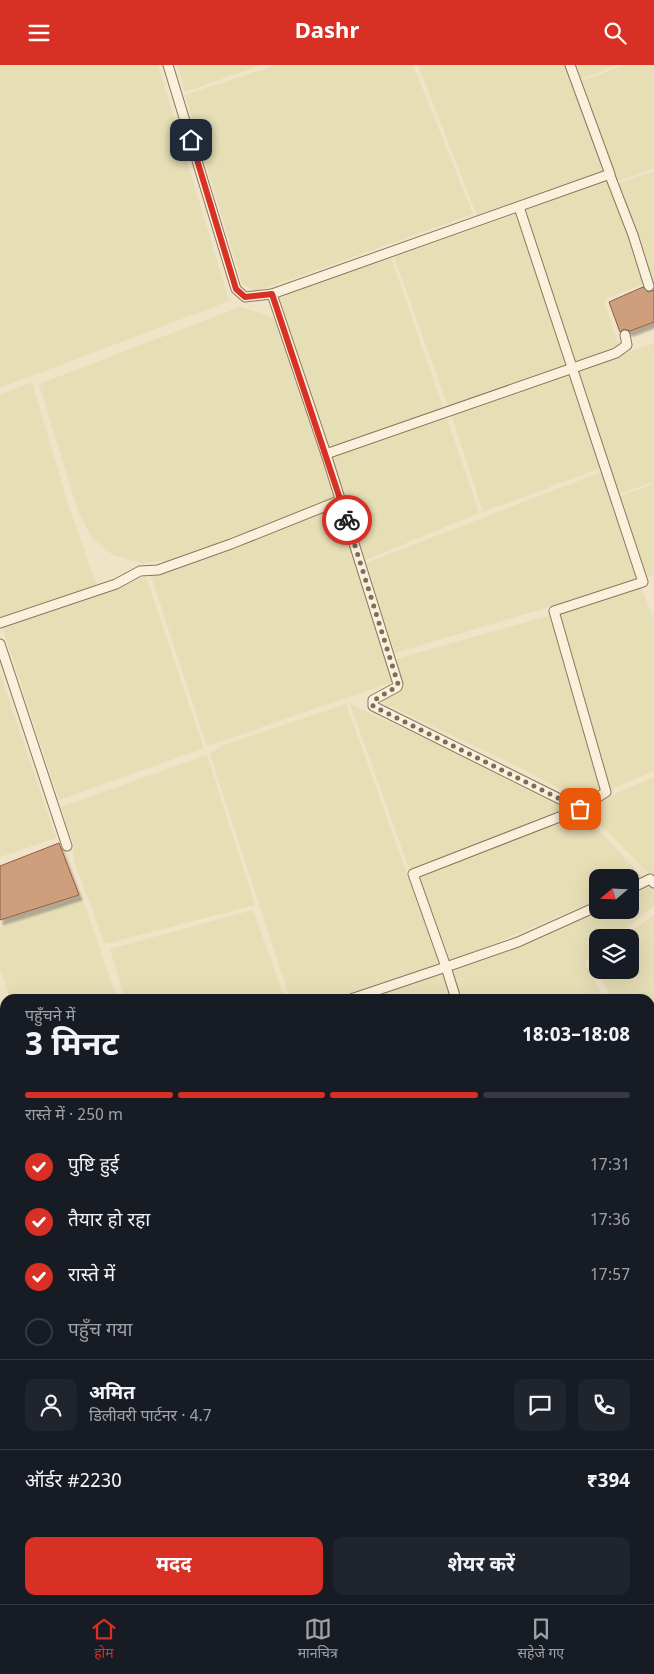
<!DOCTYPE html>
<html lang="hi">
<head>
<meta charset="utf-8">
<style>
  body { margin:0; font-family:Georgia,"Noto Sans Devanagari",serif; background:#20242c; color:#f1f3f6; height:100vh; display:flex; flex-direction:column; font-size:19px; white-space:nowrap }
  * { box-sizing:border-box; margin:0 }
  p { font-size:16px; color:#9ea1a6 }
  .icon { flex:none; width:28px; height:28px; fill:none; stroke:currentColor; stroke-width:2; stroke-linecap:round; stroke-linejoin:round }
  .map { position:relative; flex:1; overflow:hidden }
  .drawer { position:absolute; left:0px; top:929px; width:655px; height:611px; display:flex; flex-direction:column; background:#171b24; border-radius:15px 15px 0 0; box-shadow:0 5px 20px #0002 }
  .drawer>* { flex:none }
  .needle { width:32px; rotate:251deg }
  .buttons { position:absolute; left:589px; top:804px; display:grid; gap:10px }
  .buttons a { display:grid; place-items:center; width:50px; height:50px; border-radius:10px; background:#171b24; box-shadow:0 5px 20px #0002; font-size:25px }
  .pin { position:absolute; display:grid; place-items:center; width:42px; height:42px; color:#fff; margin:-21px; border-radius:10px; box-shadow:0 2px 8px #0006 }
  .courier { position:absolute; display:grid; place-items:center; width:50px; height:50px; margin:-25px; border:4px solid #d93025; border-radius:50%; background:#fff; color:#222; box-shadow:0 1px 6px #0007 }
  .head em { font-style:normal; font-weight:700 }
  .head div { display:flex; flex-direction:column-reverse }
  .head { display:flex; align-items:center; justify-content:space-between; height:85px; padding:0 25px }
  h1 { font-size:32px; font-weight:700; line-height:38px }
  .bar { display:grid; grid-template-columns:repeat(4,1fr); gap:8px 5px; align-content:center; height:60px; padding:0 25px }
  .bar i { height:6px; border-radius:4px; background:#363941 }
  .bar .on { background:#d93025 }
  .bar p { grid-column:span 4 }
  .line { display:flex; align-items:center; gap:12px; padding:0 25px; border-top:1px solid #363941 }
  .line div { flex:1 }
  .round { display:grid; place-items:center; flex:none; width:52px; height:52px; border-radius:10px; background:#20242c }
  ol { padding:0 25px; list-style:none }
  li { display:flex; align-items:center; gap:15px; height:55px }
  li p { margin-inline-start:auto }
  li .icon { padding:5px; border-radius:50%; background:#d93025; color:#fff; stroke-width:4 }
  li:last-child { color:#9ea1a6 }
  li i { width:28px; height:28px; border:2px solid #363941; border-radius:50% }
  .action { display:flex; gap:10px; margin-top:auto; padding:10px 25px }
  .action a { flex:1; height:58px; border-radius:10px; background:#d93025; color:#fff; font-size:20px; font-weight:700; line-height:58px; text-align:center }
  .action a+a { background:#20242c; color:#f1f3f6 }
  header { display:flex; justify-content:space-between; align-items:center; height:65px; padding:0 25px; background:#d93025; color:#fff; font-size:22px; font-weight:700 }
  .tab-bar { display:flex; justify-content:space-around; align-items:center; height:70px; border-top:1px solid #363941; background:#171b24; font-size:14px; color:#9ea1a6 }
  .tab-bar a { display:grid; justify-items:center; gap:2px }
  .tab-bar .on { color:#d93025 }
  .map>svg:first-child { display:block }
  .farmland { fill:#e6deb5 }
  .building { fill:#cf9f7d; stroke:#8d5f41; filter:url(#shadow) }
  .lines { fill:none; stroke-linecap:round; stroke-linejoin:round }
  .street-casing { stroke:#8d765c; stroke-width:11 }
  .secondary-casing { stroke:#6f573f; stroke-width:15 }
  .street { stroke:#faf1dc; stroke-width:9 }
  .secondary { stroke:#faf1dc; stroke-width:12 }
  .done { stroke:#7c6e5b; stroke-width:5; stroke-dasharray:0 9 }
  .route { stroke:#d93025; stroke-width:6 }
</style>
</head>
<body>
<header><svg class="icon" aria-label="menu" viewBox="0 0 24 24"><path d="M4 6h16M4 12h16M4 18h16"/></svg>Dashr<svg class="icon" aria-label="search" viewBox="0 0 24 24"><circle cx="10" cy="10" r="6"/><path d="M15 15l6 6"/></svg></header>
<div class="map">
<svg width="654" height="1539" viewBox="0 0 654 1539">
  <defs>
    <filter id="shadow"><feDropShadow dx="3" dy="5" stdDeviation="1" flood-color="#0004"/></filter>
  </defs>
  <rect width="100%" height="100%" fill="#f0e4c8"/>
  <g class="farmland">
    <polygon points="0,0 158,0 229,236 0,323"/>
    <polygon points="177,0 261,0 185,27"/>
    <polygon points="276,0 413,0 473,149 269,222 254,226 242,218 185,30"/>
    <polygon points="418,0 571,0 608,105 477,151"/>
    <polygon points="576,0 618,0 581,14"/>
    <polygon points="624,0 654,0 654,103 618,116 615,111 582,16"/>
    <polygon points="654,106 654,218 651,219 619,118"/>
    <polygon points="608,111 646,218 607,233 605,239 619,281 573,297 520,141"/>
    <polygon points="516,149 568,302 449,344 394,192"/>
    <polygon points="389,187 444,345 330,385 277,234"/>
    <polygon points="240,242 273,252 280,266 335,435 311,445 173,495 142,498 113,490 93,474 78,446 39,319"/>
    <polygon points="654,278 654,417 618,429 578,305"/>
    <polygon points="569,306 603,402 483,447 451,349"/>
    <polygon points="32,317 68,439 97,521 2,555 0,551 0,330"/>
    <polygon points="446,351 479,448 365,495 332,392"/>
    <polygon points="604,406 639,515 395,588 366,498"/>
    <polygon points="654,419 654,510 645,513 619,431"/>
    <polygon points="337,440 393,617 207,681 151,511"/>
    <polygon points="146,512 204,683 59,735 2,561"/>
    <polygon points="641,521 654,556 654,706 608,726 558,548"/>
    <polygon points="552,550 603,726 584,736 500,693 381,637 404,622 396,594"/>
    <polygon points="0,608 56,773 0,792"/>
    <polygon points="346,639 440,900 342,934 290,934 210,689 221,681"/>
    <polygon points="350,639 495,706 573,744 410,806"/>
    <polygon points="207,690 255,840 105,879 74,796 73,779 61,742"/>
    <polygon points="654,712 654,814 586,745 591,739"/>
    <polygon points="582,747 645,815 630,821 630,812 598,812 597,835 450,897 419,811"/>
    <polygon points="648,817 654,823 654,841 615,872 598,872 597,886 585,897 604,934 461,934 452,904 598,845 630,845 630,827"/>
    <polygon points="82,832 117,934 10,934 0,903 0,862"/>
    <polygon points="253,845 285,934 125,934 110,884"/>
    <polygon points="654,850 654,1015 650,1008 650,934 612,934 592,896 597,892 598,905 630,905 630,872 623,872"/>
    <polygon points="443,907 451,934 363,934"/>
    <polygon points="650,1023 654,1030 654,1069 650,1071"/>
    <polygon points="654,1074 654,1197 650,1199 650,1076"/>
    <polygon points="0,1192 5,1204 5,1268 0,1265"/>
    <polygon points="654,1200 654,1316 650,1317 650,1202"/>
    <polygon points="0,1279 5,1281 5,1417 0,1418"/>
    <polygon points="654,1318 654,1433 650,1435 650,1319"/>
    <polygon points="5,1421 6,1535 0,1537 0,1422"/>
    <polygon points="654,1440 654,1539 622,1539 620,1535 650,1535 650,1441"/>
    <polygon points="243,1535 518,1535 526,1539 245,1539"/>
    <polygon points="556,1535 617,1535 619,1539 565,1539"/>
  </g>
  <g class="building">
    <polygon points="643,222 648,227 654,225 654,257 630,266 624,264 620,267 609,237"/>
    <polygon points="59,778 79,830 0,855 0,801"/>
  </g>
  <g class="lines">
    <g class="street-casing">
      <g id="street">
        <polyline points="168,0 236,224 245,232 272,229 610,109 570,0"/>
        <polyline points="609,108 633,170 649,221"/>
        <polyline points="272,229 326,389 398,619 397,622 373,635 373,641 580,744 606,727 554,546 643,517 519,142"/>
        <polyline points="326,389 616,288 627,280 625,270"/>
        <polyline points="0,558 116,519 140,506 158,505 231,479 341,435"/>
        <polyline points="0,579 67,781"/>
        <polyline points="630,824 650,814 654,818"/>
        <polyline points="351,934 446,902 413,809 580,744"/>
        <polyline points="456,934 446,902 518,877 598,841"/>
        <polyline points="650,1199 654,1198"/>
        <polyline points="650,1439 654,1437"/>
        <polyline points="15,1539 27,1535"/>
      </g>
    </g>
    <g class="secondary-casing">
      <g id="secondary">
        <polyline points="0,1272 5,1275"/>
        <polyline points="541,1535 550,1539"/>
      </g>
    </g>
    <use href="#street" class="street"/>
    <use href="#secondary" class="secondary"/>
  </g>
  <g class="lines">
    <polyline class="done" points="347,455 398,619 396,622 373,636 373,641 580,744"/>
    <polyline class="route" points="191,75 236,224 245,232 272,229 347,455"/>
  </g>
</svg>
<div class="buttons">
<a><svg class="needle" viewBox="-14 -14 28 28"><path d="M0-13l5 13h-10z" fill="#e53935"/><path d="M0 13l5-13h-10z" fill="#9ea1a6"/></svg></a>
<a><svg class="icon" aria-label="layers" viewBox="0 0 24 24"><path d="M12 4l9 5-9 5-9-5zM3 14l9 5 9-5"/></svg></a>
</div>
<div class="pin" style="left:580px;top:744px;background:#ea580c"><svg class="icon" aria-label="bag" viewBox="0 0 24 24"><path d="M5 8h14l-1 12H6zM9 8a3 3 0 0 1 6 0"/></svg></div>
<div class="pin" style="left:191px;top:75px;background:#1f2937"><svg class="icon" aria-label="home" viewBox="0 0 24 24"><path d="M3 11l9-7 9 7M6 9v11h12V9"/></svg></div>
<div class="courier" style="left:347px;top:455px"><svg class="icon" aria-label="bike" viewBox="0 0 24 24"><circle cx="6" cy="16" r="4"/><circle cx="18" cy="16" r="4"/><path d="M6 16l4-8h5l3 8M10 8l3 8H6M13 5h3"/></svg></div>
<section class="drawer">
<div class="head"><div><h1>3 मिनट</h1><p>पहुँचने में</p></div><em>18:03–18:08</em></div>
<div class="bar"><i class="on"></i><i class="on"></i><i class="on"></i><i></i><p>रास्ते में · 250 m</p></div>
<ol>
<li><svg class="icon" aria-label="check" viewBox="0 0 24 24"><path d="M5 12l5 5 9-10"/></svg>पुष्टि हुई<p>17:31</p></li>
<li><svg class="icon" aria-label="check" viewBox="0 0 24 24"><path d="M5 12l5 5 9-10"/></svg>तैयार हो रहा<p>17:36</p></li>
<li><svg class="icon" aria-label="check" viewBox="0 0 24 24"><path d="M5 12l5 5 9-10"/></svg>रास्ते में<p>17:57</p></li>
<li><i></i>पहुँच गया</li>
</ol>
<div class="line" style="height:90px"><a class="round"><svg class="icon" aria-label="person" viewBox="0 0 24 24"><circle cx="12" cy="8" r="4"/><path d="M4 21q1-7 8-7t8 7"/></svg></a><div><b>अमित</b><p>डिलीवरी पार्टनर · 4.7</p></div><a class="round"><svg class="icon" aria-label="chat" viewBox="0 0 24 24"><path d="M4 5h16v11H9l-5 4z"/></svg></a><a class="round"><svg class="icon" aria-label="phone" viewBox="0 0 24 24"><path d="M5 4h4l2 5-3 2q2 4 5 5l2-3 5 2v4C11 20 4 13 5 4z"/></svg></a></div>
<div class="line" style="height:65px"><div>ऑर्डर #2230</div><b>₹394</b></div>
<div class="action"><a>मदद</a><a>शेयर करें</a></div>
</section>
</div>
<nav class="tab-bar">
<a class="on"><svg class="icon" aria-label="home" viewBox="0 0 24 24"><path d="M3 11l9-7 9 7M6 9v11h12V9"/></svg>होम</a>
<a><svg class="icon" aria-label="map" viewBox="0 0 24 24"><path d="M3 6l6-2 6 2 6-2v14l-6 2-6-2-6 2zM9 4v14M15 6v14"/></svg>मानचित्र</a>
<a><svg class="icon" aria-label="saved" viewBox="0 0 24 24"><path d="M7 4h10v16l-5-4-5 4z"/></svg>सहेजे गए</a>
</nav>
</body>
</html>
